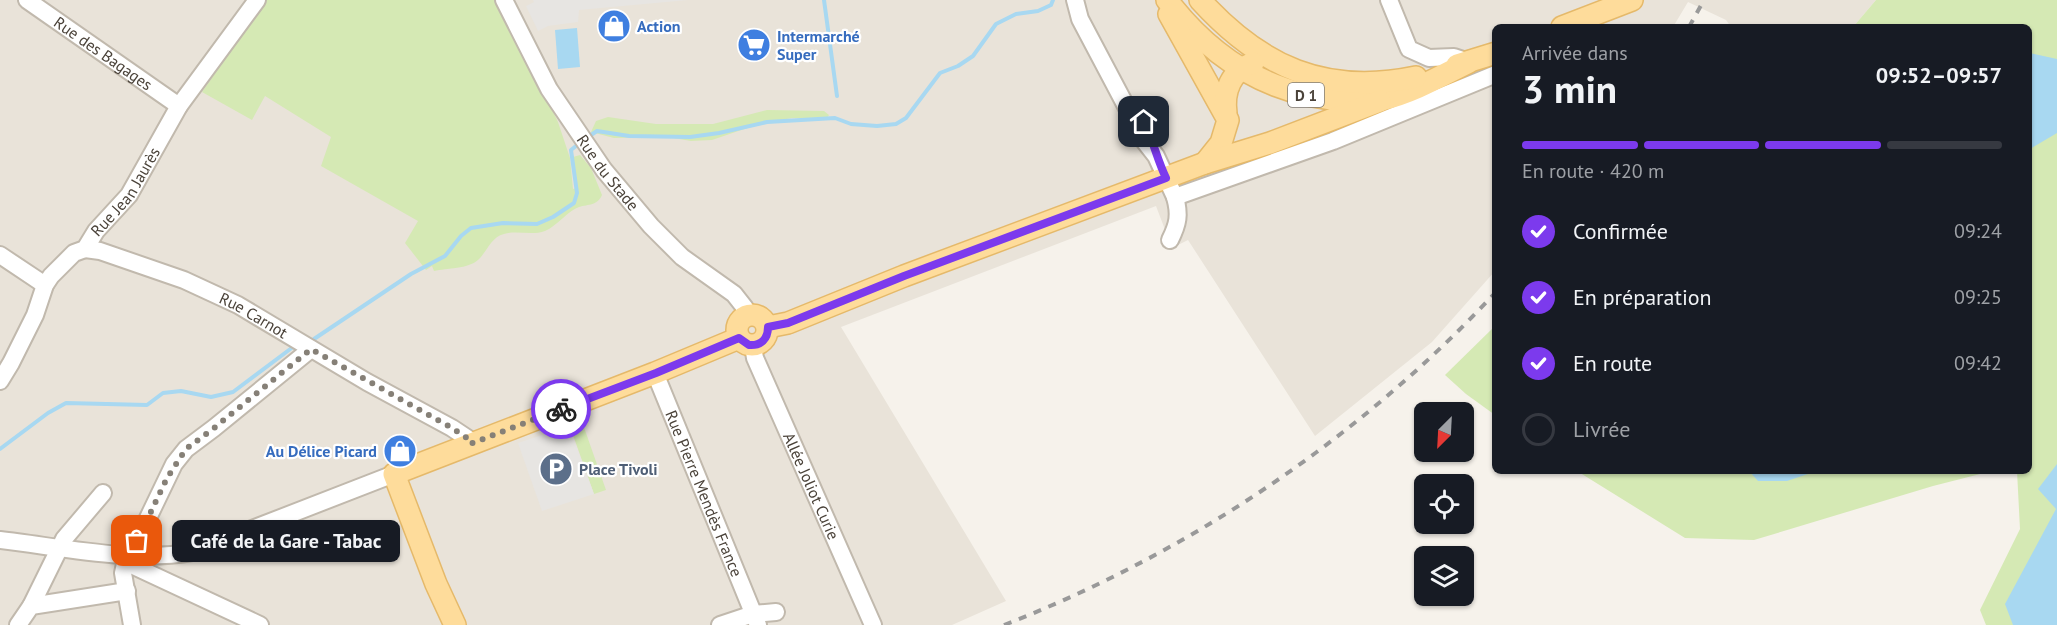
<!DOCTYPE html>
<html lang="fr">
<head>
<meta charset="utf-8">
<style>
  body { margin:0; font-family:"PT Sans",sans-serif; background:#242831; color:#f1f3f6; height:100vh; display:flex; flex-direction:column; font-size:22px; white-space:nowrap }
  * { box-sizing:border-box; margin:0 }
  p { font-size:20px; color:#9ea1a6 }
  .icon { flex:none; width:33px; height:33px; fill:none; stroke:currentColor; stroke-width:2; stroke-linecap:round; stroke-linejoin:round }
  .map { position:relative; flex:1; overflow:hidden }
  .sheet { position:absolute; left:1492px; top:24px; width:540px; height:450px; display:flex; flex-direction:column; background:#171b24; border-radius:9px; box-shadow:0 2px 4px #0004 }
  .sheet>* { flex:none }
  .needle { width:39px; rotate:204deg }
  .controls { position:absolute; left:1414px; top:402px; display:grid; gap:12px }
  .controls a { display:grid; place-items:center; width:60px; height:60px; border-radius:9px; background:#171b24; box-shadow:0 2px 4px #0004; font-size:30px }
  .pin { position:absolute; display:grid; place-items:center; width:51px; height:51px; color:#fff; margin:-26px; border-radius:12px; box-shadow:0 3px 9px #0006 }
  .courier { position:absolute; display:grid; place-items:center; width:60px; height:60px; margin:-30px; border:4px solid #7c3aed; border-radius:50%; background:#fff; color:#222; box-shadow:0 2px 8px #0007 }
  .bubble { position:absolute; height:42px; border-radius:9px; background:#171b24; box-shadow:0 2px 4px #0004; font-size:20px; font-weight:600; line-height:42px; text-align:center }
  .summary em { font-style:normal; font-weight:600 }
  .summary div { display:flex; flex-direction:column-reverse }
  .summary { display:flex; align-items:center; justify-content:space-between; height:102px; padding:0 30px }
  h1 { font-size:39px; font-weight:600; line-height:45px }
  .bar { display:grid; grid-template-columns:repeat(4,1fr); gap:9px 6px; align-content:center; height:72px; padding:0 30px }
  .bar i { height:8px; border-radius:4px; background:#363941 }
  .bar .active { background:#7c3aed }
  .bar p { grid-column:span 4 }
  ol { padding:0 30px; list-style:none }
  li { display:flex; align-items:center; gap:18px; height:66px }
  li p { margin-inline-start:auto }
  li .icon { padding:6px; border-radius:50%; background:#7c3aed; color:#fff; stroke-width:4 }
  li:last-child { color:#9ea1a6 }
  li i { width:33px; height:33px; border:3px solid #363941; border-radius:50% }
  .map>svg:first-child { display:block }
  .residential { fill:#e9e3d9 }
  .green { fill:#d5e9b4 }
  .parking { fill:#e7e5e2 }
  .water { fill:#a8d8f1 }
  .lines { fill:none; stroke-linecap:round; stroke-linejoin:round }
  .stream { stroke:#a8d8f1; stroke-width:4 }
  .minor-casing { stroke:#c1b9ad; stroke-width:20 }
  .major-casing { stroke:#e5b96a; stroke-width:24 }
  .minor { stroke:#fff; stroke-width:16 }
  .major { stroke:#fedc9b; stroke-width:21 }
  .rail { stroke:#999; stroke-width:4; stroke-dasharray:8 8; stroke-linecap:butt }
  .done { stroke:#868077; stroke-width:6; stroke-dasharray:0 10.8 }
  .route { stroke:#7c3aed; stroke-width:8 }
  .labels { text-anchor:middle; dominant-baseline:central; stroke-width:4.5; stroke-linejoin:round; paint-order:stroke }
  .shield { fill:#fff; stroke:#807b74; stroke-width:1.5 }
  .shield-label { font-size:15px; font-weight:bold; fill:#4a4239 }
  .shop-label { font-size:16px; font-weight:bold; fill:#366cbe; stroke:#fff; text-anchor:start }
  .street-label { font-size:16px; fill:#4a4239; stroke:#fff }
  .service-label { font-size:16px; font-weight:bold; fill:#4e5e75; stroke:#fff; text-anchor:start }
</style>
</head>
<body>
<div class="map">
<svg width="2057" height="625" viewBox="0 0 2057 625">
  <rect width="100%" height="100%" fill="#f6f2eb"/>
  <polygon class="residential" points="0,0 1876,0 1853,27 1731,27 1726,20 1688,2 1673,27 1496,27 1495,271 1432,342 1315,436 1188,240 1172,248 1156,206 841,327 1006,601 952,625 0,625"/>
  <g class="green">
    <path d="M266 0H499L558 122 570 158 573 189 578 187 572 164 573 157 580 155 591 168 602 195C597 206 589 204 579 207 569 210 557 226 545 231 532 236 517 230 504 234 491 237 487 252 478 260 468 269 447 268 434 271L432 266 426 270 405 243 418 221 321 166 331 137 265 96 252 120 202 92Z"/>
    <polygon points="1876,0 2057,0 2057,625 1986,625 1980,610 2020,529 2017,471 2030,471 2030,27 1853,27"/>
    <polygon points="767,110 824,111 829,115 827,118 792,118 759,124 712,140 691,141 668,137 614,138 591,132 596,121 608,117 656,124 713,124"/>
    <polygon points="1495,326 1495,415 1466,394 1445,375"/>
    <polygon points="580,416 606,490 594,494 568,421"/>
    <polygon points="1577,471 1992,471 1933,486 1754,540 1685,538"/>
  </g>
  <g class="parking">
    <polygon points="533,0 688,0 579,10 578,22 548,26 538,31 526,6 534,2"/>
    <polygon points="569,426 594,494 542,511 518,443"/>
  </g>
  <g class="water">
    <polygon points="577,28 580,67 558,69 555,30"/>
    <polygon points="2030,53 2057,59 2057,133 2030,149"/>
    <polygon points="2057,464 2057,625 2013,625 2005,604 2056,509 2038,489"/>
    <polygon points="1749,471 1817,471 1787,481 1758,481"/>
  </g>
  <g class="lines">
    <g class="stream">
      <polyline points="824,0 837,96"/>
      <polyline points="591,135 597,131 629,136 690,137 719,133 767,122 835,118 851,124 877,126 896,124 906,118 940,73 958,66 973,56 996,24 1016,14 1038,11 1051,5 1053,0"/>
      <polyline points="314,339 411,274 445,256 461,236 471,228 503,223 537,224 553,217 574,203 577,193 571,150 576,146"/>
      <polyline points="0,449 48,413 66,403 147,405 163,393 181,391 211,397 233,392 293,347"/>
    </g>
    <g class="minor-casing">
      <g id="minor">
        <path id="s1" d="M27 0 179 106"/>
        <path id="s2" d="M504 0 549 89 604 170 651 226 682 257 734 294 745 308 747 315"/>
        <polyline points="1075,0 1080,19 1145,142 1156,156 1175,197 1333,141 1496,74"/>
        <polyline points="1389,0 1409,49 1429,58 1454,57 1469,62"/>
        <path d="M1170 240C1178 224 1180 215 1175 197"/>
        <path id="s3" d="M85 249 100 251 184 280 238 305 367 382 452 428 467 438 470 444"/>
        <polyline points="0,255 45,285"/>
        <path id="s4" d="M753 346 755 358 873 625"/>
        <path id="s5" d="M655 373 758 625"/>
        <path id="s6" d="M0 381 11 363 35 315 45 285 51 276 74 253 85 249 96 231 129 195 179 106 257 0"/>
        <path d="M0 540C61 547 132 563 193 552L394 474"/>
        <polyline points="125,562 260,625"/>
        <polyline points="31,606 64,539 103,493"/>
        <polyline points="18,625 31,606 127,591"/>
        <polyline points="132,625 123,573 127,555 137,541 174,464 186,449 214,428 311,349"/>
        <polyline points="720,625 753,614 776,612"/>
      </g>
    </g>
    <g class="major-casing">
      <g id="major">
        <path d="M1167 0C1212 59 1269 96 1345 100 1356 101 1370 103 1381 100 1412 93 1441 76 1469 62"/>
        <path d="M1200 0C1261 67 1325 96 1416 77"/>
        <polyline points="1169,14 1228,120 1221,143 1205,163"/>
        <polyline points="1562,27 1632,0"/>
        <polyline points="1457,65 1496,53"/>
        <path d="M1226 113C1223 91 1231 71 1253 63"/>
        <circle cx="752" cy="330" r="15"/>
        <polyline points="768,327 788,323 904,276 1205,163 1270,143 1380,101"/>
        <polyline points="455,625 436,584 394,474 655,373 739,338"/>
      </g>
    </g>
    <use href="#minor" class="minor"/>
    <use href="#major" class="major"/>
    <g class="rail">
      <polyline points="1689,27 1704,0"/>
      <path d="M1004 625C1189 553 1360 438 1496 292"/>
    </g>
  </g>
  <g class="lines">
    <polyline class="done" points="137,541 167,478 186,449 214,428 311,349 452,428 467,438 470,444 561,409"/>
    <path class="route" d="M561 409 656 373 739 338 749 345C761 346 768 339 768 327L788 323 904 276 1166 178C1157 159 1153 140 1144 122"/>
  </g>
  <defs>
    <g id="shop-disc" transform="scale(1.725)"><circle r="9.5" fill="#3f7fe0" stroke="#fff"/><path d="M-5-2.5h2.3a2.7 3.5 0 0 1 5.4 0H5L5.5 6h-11ZM-1.5-2.5h3a1.5 2.3 0 0 0-3 0Z" fill="#fff"/></g>
    <g id="supermarket-disc" transform="scale(1.725)"><circle r="9.5" fill="#3f7fe0" stroke="#fff"/><path d="M-6-5.5h2.5l.6 2H6L4.5 2H-2.5L-4.4-4H-6ZM-1.5 3.2a1.3 1.3 0 1 0 .1 0ZM3 3.2a1.3 1.3 0 1 0 .1 0Z" fill="#fff"/></g>
    <g id="parking-disc" transform="scale(1.725)"><circle r="9.5" fill="#5c6f8a" stroke="#fff"/><path d="M-3.5-5.5H1a3.5 3.5 0 0 1 0 7H-1V5.5H-3.5ZM-1-3.4V-.6H.8a1.4 1.4 0 0 0 0-2.8Z" fill="#fff"/></g>
  </defs>
  <g fill-rule="evenodd">
    <use href="#shop-disc" x="614" y="26"/>
    <use href="#supermarket-disc" x="754" y="45"/>
    <use href="#shop-disc" x="400" y="451"/>
    <use href="#parking-disc" x="556" y="469"/>
  </g>
  <g class="labels">
    <rect class="shield" x="1288" y="83" width="36" height="24" rx="4.5"/>
    <g class="shield-label">
      <text x="1306" y="95">D 1</text>
    </g>
    <g class="shop-label">
      <text x="637" y="26">Action</text>
      <text x="777" y="36">Intermarché<tspan x="777" dy="18">Super</tspan></text>
      <text x="377" y="451" text-anchor="end">Au Délice Picard</text>
    </g>
    <g class="street-label">
      <text stroke="none"><textPath href="#s1" startOffset="93">Rue des Bagages</textPath></text>
      <text stroke="none"><textPath href="#s2" startOffset="202">Rue du Stade</textPath></text>
      <text stroke="none"><textPath href="#s6" startOffset="232">Rue Jean Jaurès</textPath></text>
      <text stroke="none"><textPath href="#s3" startOffset="182">Rue Carnot</textPath></text>
      <text stroke="none"><textPath href="#s4" startOffset="152">Allée Joliot Curie</textPath></text>
      <text stroke="none"><textPath href="#s5" startOffset="130">Rue Pierre Mendès France</textPath></text>
    </g>
    <g class="service-label">
      <text x="579" y="469">Place Tivoli</text>
    </g>
  </g>
</svg>
<div class="controls">
<a><svg class="needle" viewBox="-14 -14 28 28"><path d="M0-13l5 13h-10z" fill="#e53935"/><path d="M0 13l5-13h-10z" fill="#9ea1a6"/></svg></a>
<a><svg class="icon" aria-label="locate" viewBox="0 0 24 24"><circle cx="12" cy="12" r="6"/><path d="M12 2v4M12 18v4M2 12h4M18 12h4"/></svg></a>
<a><svg class="icon" aria-label="layers" viewBox="0 0 24 24"><path d="M12 4l9 5-9 5-9-5zM3 14l9 5 9-5"/></svg></a>
</div>
<div class="pin" style="left:137px;top:541px;background:#ea580c"><svg class="icon" aria-label="bag" viewBox="0 0 24 24"><path d="M5 8h14l-1 12H6zM9 8a3 3 0 0 1 6 0"/></svg></div>
<div class="pin" style="left:1144px;top:122px;background:#1f2937"><svg class="icon" aria-label="home" viewBox="0 0 24 24"><path d="M3 11l9-7 9 7M6 9v11h12V9"/></svg></div>
<div class="courier" style="left:561px;top:409px"><svg class="icon" aria-label="bike" viewBox="0 0 24 24"><circle cx="6" cy="16" r="4"/><circle cx="18" cy="16" r="4"/><path d="M6 16l4-8h5l3 8M10 8l3 8H6M13 5h3"/></svg></div>
<div class="bubble" style="left:172px;top:520px;width:228px">Café de la Gare - Tabac</div>
<section class="sheet">
<div class="summary"><div><h1>3 min</h1><p>Arrivée dans</p></div><em>09:52–09:57</em></div>
<div class="bar"><i class="active"></i><i class="active"></i><i class="active"></i><i></i><p>En route · 420 m</p></div>
<ol>
<li><svg class="icon" aria-label="check" viewBox="0 0 24 24"><path d="M5 12l5 5 9-10"/></svg>Confirmée<p>09:24</p></li>
<li><svg class="icon" aria-label="check" viewBox="0 0 24 24"><path d="M5 12l5 5 9-10"/></svg>En préparation<p>09:25</p></li>
<li><svg class="icon" aria-label="check" viewBox="0 0 24 24"><path d="M5 12l5 5 9-10"/></svg>En route<p>09:42</p></li>
<li><i></i>Livrée</li>
</ol>
</section>
</div>
</body>
</html>
